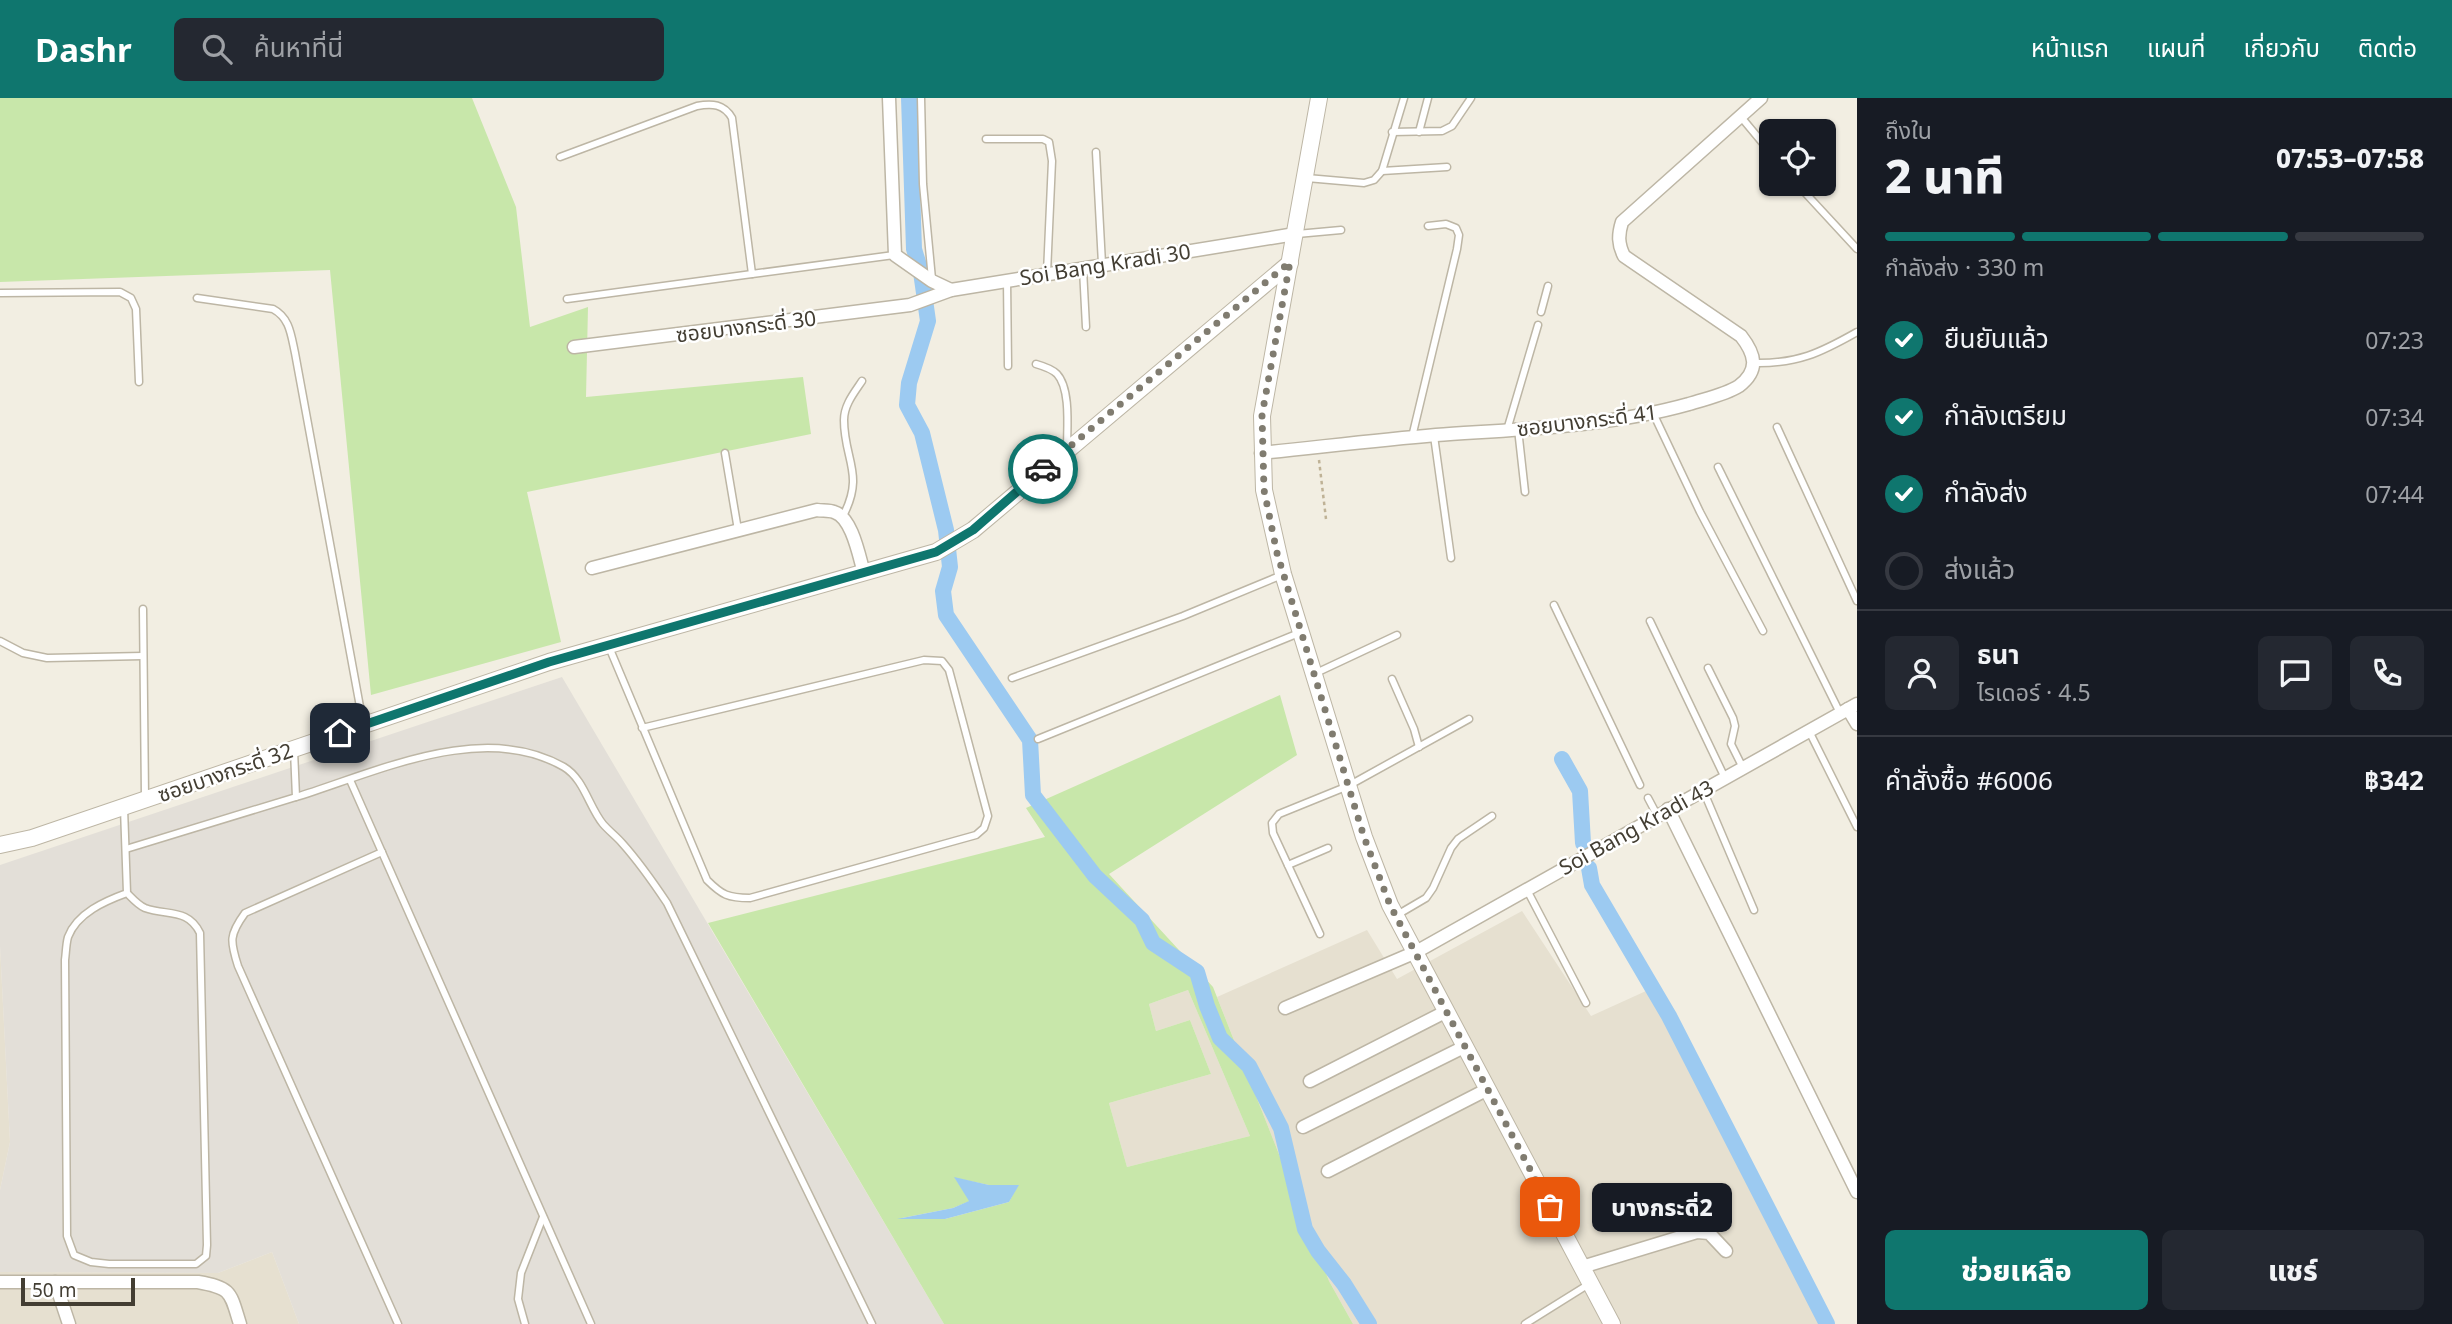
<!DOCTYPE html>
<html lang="th">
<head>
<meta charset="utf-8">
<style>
  body { margin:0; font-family:"Noto Sans","Noto Sans Thai",sans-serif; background:#242831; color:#f1f3f6; height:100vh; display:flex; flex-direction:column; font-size:26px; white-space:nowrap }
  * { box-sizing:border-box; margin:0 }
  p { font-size:23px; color:#9ea1a6 }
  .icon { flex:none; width:38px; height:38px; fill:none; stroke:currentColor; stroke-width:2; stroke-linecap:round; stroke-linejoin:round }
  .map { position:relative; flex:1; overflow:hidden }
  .panel { display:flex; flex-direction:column; background:#171b24; width:595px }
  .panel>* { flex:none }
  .fabs { position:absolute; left:1759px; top:21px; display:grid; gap:14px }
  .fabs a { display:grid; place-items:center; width:77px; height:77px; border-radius:10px; background:#171b24; box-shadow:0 2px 5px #0004; font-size:35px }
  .scale { position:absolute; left:21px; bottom:18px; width:114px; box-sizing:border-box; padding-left:7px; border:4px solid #433e33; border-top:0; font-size:19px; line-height:24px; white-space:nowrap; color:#433e33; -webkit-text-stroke:5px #fff; paint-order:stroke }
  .pin { position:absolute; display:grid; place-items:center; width:60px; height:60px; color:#fff; margin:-30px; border-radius:14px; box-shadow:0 4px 10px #0006 }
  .courier { position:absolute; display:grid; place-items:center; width:70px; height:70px; margin:-35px; border:5px solid #0f766e; border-radius:50%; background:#fff; color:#222; box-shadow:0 2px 9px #0007 }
  .bubble { position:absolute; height:49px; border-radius:10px; background:#171b24; box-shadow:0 2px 5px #0004; font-size:23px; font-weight:800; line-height:49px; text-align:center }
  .head em { font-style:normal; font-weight:800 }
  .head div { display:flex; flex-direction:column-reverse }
  .head { display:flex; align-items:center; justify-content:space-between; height:119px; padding:0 28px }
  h1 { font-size:46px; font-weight:800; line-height:52px }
  .bar { display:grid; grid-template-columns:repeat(4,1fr); gap:10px 7px; align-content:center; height:84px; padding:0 28px }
  .bar i { height:9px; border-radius:5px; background:#363941 }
  .bar .active { background:#0f766e }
  .bar p { grid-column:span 4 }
  .line { display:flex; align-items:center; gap:18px; padding:0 28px; border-top:2px solid #363941 }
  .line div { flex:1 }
  .round { display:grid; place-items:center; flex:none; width:74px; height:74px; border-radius:10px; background:#242831 }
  ol { padding:0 28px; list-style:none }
  li { display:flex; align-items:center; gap:21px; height:77px }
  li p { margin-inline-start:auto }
  li .icon { padding:7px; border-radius:50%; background:#0f766e; color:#fff; stroke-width:4 }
  li:last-child { color:#9ea1a6 }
  li i { width:38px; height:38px; border:4px solid #363941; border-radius:50% }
  .action { display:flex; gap:14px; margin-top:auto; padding:14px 28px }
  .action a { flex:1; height:80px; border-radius:10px; background:#0f766e; color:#fff; font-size:28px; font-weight:800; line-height:80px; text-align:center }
  .action a+a { background:#242831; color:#f1f3f6 }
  header { display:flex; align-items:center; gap:42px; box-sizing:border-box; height:98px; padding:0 35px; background:#0f766e; color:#fff }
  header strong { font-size:33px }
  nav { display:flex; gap:38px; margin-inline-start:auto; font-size:24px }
  .search { width:490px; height:63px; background:#242831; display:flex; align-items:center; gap:18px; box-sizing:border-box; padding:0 24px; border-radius:10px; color:#9ea1a6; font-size:26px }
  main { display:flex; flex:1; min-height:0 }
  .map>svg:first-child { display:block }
  .residential { fill:#e6e0d0 }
  .industrial { fill:#e3dfd8 }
  .green { fill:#c8e7aa; fill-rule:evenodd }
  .water { fill:#9ccaf1 }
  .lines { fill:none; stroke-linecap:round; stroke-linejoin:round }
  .canal { stroke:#9ccaf1; stroke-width:16 }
  .service-casing { stroke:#bdb6a5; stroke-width:9 }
  .minor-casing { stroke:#bdb6a5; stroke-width:15 }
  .tertiary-casing { stroke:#bdb6a5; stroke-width:18 }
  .path { stroke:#bfb296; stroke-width:2.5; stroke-dasharray:3.5 3.5; stroke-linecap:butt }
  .service { stroke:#fff; stroke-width:6 }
  .minor { stroke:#fff; stroke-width:12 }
  .tertiary { stroke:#fff; stroke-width:16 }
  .done { stroke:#807c70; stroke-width:7; stroke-dasharray:0 12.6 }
  .route { stroke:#0f766e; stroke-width:9 }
  .labels { text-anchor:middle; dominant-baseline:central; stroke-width:5; stroke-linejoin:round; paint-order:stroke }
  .street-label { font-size:21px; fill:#433e33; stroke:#fff }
</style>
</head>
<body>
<header>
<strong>Dashr</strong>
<div class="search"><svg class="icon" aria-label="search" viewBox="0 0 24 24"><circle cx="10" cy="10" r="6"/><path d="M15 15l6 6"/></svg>ค้นหาที่นี่</div>
<nav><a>หน้าแรก</a><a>แผนที่</a><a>เกี่ยวกับ</a><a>ติดต่อ</a></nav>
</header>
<main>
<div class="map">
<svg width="1857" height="1226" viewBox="0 0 1857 1226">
  <rect width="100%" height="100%" fill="#f2eee2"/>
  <g class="residential">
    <polygon points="1522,813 1591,918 1646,893 1716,1011 1832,1226 1353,1226 1329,1183 1217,899 1367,832 1397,881"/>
    <polygon points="0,848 10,1044 0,1092"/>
    <polygon points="1188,892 1250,1038 1127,1069 1109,1005 1211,976 1190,922 1156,933 1149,906"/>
    <polygon points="272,1154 299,1226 0,1226 0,1174 218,1175"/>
  </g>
  <polygon class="industrial" points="562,579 944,1226 299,1226 272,1154 218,1175 0,1174 0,1092 10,1044 0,848 0,767"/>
  <g class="green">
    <polygon points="0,0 472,0 516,109 530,229 588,209 586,299 803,279 811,336 527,394 561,544 371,597 330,172 0,184"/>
    <path d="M1280 597 1297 657 1109 776 1213 889 1329 1183 1353 1226H944L708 825 1045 739 1026 710ZM1188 892 1250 1038 1127 1069 1109 1005 1211 976 1190 922 1156 933 1149 906ZM955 1080 989 1087H1018L1009 1104 945 1121 902 1120 953 1110 970 1103Z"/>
  </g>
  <polygon class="water" points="954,1079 989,1087 1019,1087 1009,1104 945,1121 897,1121 953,1110 969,1103"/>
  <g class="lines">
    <g class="canal">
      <polyline points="909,0 914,151 921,174 928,223 909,285 907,307 922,335 946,432 950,469 943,493 946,517 1030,642 1033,697 1095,778 1142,822 1153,845 1197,874 1207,908 1220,940 1249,968 1281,1030 1305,1131 1318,1153 1344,1186 1369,1226"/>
      <polyline points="1562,661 1580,693 1583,745"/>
      <polyline points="1589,770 1592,787 1669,918 1827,1226"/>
    </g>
    <g class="service-casing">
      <g id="service">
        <polyline points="921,0 923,86 932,181"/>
        <polyline points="1741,19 1771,55"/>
        <polyline points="1392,34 1442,33 1452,28 1471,0"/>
        <polyline points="1419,34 1428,0"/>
        <polyline points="986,41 1043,41 1049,44 1052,63 1047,175"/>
        <polyline points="1096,54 1102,166"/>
        <path d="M560 59 697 8C712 5 724 6 732 20L752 176 894 157"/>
        <polyline points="1382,73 1447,69"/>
        <polyline points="1307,80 1364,85 1374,82 1382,73 1404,0"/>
        <polyline points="1797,86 1857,151"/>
        <polyline points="1297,136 1341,132"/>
        <polyline points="1083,171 1086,229"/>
        <polyline points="1007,182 1008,268"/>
        <polyline points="0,195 120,194 131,200 136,211 139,284"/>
        <path d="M197 200 273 211C290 220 291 237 295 255L363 625"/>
        <polyline points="567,201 752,176"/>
        <polyline points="1541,214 1548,188"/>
        <path d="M1754 265C1797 266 1820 255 1857 234"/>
        <path d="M1036 266C1043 268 1052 271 1057 276 1071 291 1067 331 1067 350"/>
        <polyline points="1653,315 1700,414 1763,533"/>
        <polyline points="1777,329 1857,503"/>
        <polyline points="1518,331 1525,394"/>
        <polyline points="1507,332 1538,227"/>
        <polyline points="1434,338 1451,460"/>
        <polyline points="1412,339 1457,151 1459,137 1456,130 1446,126 1428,128"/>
        <polyline points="725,355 738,432"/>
        <polyline points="1718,369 1840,615"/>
        <path d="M843 418C865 376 844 362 844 322 844 307 854 295 862 283"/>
        <polyline points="1554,507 1640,687"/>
        <polyline points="143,511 145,699"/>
        <polyline points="1650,523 1725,680"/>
        <polyline points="0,543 23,555 47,560 143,558"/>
        <path d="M609 549 707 782C722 797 728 800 750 800L976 737 984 730 988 718 949 572 942 563 924 562 642 630"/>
        <polyline points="1708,570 1733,620 1735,628 1731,646 1743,670"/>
        <polyline points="1316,575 1397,537"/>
        <polyline points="1012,580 1183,518 1282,477"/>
        <polyline points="1392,581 1414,631 1419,649"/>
        <polyline points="1809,633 1857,729"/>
        <polyline points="1038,641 1299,535"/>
        <polyline points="350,682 591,1226"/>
        <polyline points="1703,692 1754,812"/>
        <path d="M296 699C377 674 483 622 564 669 584 681 589 709 603 726 609 733 616 738 622 745 639 764 653 784 667 805L872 1226"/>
        <polyline points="1648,700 1657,717"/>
        <path d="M124 710 127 795C105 803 77 815 68 839 66 846 66 855 65 862L67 1138 74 1157 91 1164 109 1166H196L206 1158 207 1147 200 835C188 810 167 818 145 810 138 807 132 800 127 795"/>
        <polyline points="126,751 296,699 294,652"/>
        <path d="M382 754 245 815C229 837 230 843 238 868L398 1226"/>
        <polyline points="1288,767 1328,750"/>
        <polyline points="1527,792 1586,905"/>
        <polyline points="1397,817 1426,800 1433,790 1451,750 1458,741 1492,718"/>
        <polyline points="1320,836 1273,735 1272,725 1279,716 1348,688 1469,621"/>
        <polyline points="525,1226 518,1201 521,1175 543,1119"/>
        <polyline points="1525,1226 1589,1186"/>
      </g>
    </g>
    <g class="minor-casing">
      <g id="minor">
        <polyline points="889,0 895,157 932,183 951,192"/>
        <polyline points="574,249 910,207 951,192 1295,136"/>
        <path d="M1261 355C1320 349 1378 342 1436 337 1521 331 1607 329 1689 306 1704 301 1725 297 1739 288 1760 272 1755 256 1741 238L1624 158C1618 146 1618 137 1622 124L1761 0"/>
        <path d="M592 470 817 412C822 413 829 412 834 414 852 419 859 458 864 475"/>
        <polyline points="1848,611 1857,626"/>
        <polyline points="1668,711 1857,1094"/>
        <polyline points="1285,910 1416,854 1857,606"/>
        <polyline points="1310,983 1447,913"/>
        <polyline points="1303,1029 1466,948"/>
        <polyline points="1328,1073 1488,991"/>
        <polyline points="1582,1169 1697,1134 1709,1135 1726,1153"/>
        <path d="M0 1184H198C232 1190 230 1194 240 1226"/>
        <polyline points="55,1184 69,1226"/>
      </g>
    </g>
    <g class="tertiary-casing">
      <g id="tertiary">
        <polyline points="1319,0 1262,318 1264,392 1283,476 1364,739 1390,807 1612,1226"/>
        <polyline points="0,747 32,740 549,564 936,454 973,432 1290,165"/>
      </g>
    </g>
    <polyline class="path" points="1319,362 1326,421"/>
    <use href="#service" class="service"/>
    <use href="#minor" class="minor"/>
    <use href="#tertiary" class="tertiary"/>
  </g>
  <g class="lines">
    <polyline class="done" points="1043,371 1290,164 1262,317 1264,392 1277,455 1364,739 1390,807 1550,1109"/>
    <polyline class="route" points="340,635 549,564 936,454 973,432 1043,371"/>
  </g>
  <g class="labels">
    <g class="street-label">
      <text transform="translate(1105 166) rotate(-9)">Soi Bang Kradi 30</text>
      <text transform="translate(746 228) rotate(-7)">ซอยบางกระดี่ 30</text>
      <text transform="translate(1587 322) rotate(-7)">ซอยบางกระดี่ 41</text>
      <text transform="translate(225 674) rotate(-19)">ซอยบางกระดี่ 32</text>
      <text transform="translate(1636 729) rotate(-29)">Soi Bang Kradi 43</text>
    </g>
  </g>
</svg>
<div class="fabs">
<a><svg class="icon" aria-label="locate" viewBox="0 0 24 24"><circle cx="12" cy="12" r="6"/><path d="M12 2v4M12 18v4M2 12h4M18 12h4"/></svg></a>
</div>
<div class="scale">50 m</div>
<div class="pin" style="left:1550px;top:1109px;background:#ea580c"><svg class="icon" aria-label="bag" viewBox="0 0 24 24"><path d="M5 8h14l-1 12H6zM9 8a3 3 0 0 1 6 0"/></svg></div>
<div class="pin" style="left:340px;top:635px;background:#1f2937"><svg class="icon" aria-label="home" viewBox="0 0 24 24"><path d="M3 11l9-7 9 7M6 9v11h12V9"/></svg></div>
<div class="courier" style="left:1043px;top:371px"><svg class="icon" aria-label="car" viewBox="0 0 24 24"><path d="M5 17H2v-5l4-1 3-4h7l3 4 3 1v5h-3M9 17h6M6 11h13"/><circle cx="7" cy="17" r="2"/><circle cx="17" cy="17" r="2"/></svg></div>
<div class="bubble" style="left:1592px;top:1085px;width:140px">บางกระดี่2</div>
</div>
<section class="panel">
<div class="head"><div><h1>2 นาที</h1><p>ถึงใน</p></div><em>07:53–07:58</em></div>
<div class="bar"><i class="active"></i><i class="active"></i><i class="active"></i><i></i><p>กำลังส่ง · 330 m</p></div>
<ol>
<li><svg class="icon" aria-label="check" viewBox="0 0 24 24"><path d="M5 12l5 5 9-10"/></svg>ยืนยันแล้ว<p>07:23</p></li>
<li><svg class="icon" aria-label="check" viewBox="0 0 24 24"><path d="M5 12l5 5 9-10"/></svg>กำลังเตรียม<p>07:34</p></li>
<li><svg class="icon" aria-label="check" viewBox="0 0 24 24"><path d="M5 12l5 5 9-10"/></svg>กำลังส่ง<p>07:44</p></li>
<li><i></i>ส่งแล้ว</li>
</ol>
<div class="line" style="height:126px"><a class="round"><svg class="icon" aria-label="person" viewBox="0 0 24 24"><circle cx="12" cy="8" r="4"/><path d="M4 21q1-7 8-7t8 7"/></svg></a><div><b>ธนา</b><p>ไรเดอร์ · 4.5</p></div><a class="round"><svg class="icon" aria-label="chat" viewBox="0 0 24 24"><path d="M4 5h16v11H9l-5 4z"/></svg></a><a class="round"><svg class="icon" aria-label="phone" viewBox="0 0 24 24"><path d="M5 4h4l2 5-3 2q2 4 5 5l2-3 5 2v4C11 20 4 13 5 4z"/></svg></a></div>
<div class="line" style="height:91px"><div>คำสั่งซื้อ #6006</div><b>฿342</b></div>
<div class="action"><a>ช่วยเหลือ</a><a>แชร์</a></div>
</section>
</main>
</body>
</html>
